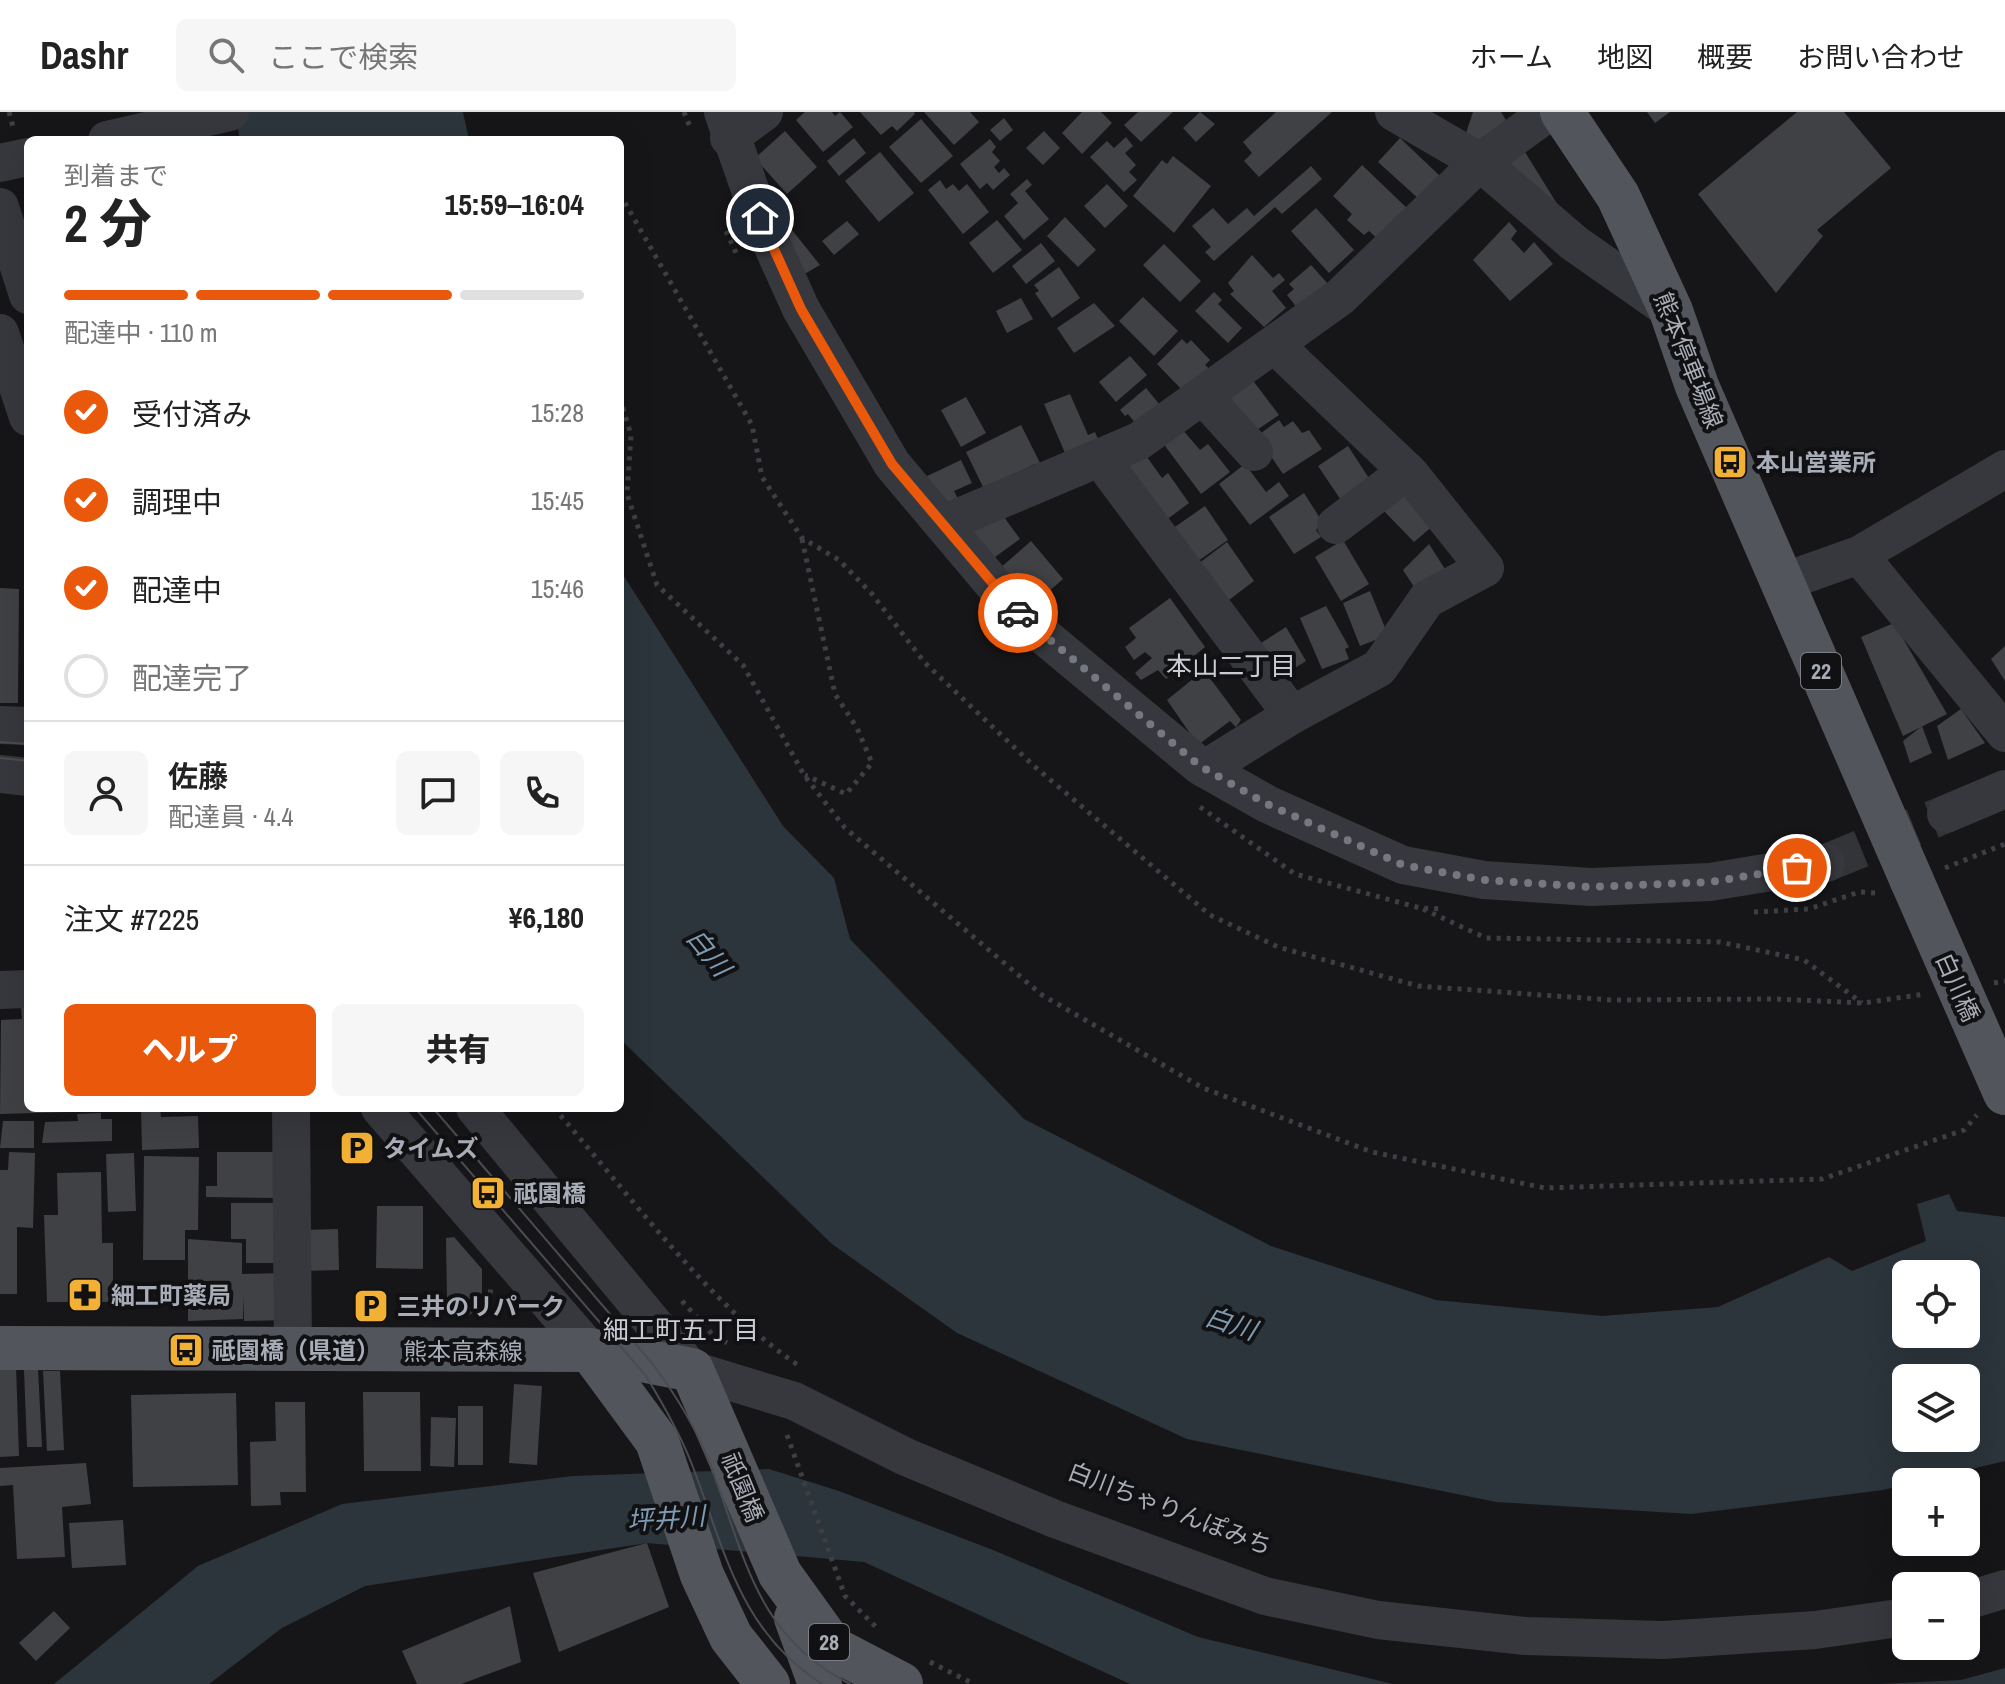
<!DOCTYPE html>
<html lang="ja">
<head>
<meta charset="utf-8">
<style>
  body { margin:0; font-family:"Archivo Narrow","Noto Sans JP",sans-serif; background:#f6f6f6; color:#222; height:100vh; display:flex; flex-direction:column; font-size:30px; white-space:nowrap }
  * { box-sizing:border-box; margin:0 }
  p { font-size:26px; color:#767676 }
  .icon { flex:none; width:44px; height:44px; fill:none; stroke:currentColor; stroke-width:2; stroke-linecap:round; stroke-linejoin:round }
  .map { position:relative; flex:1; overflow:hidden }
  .sheet { position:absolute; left:24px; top:24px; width:600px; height:976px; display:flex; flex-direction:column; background:#fff; border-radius:12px; box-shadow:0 8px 32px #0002 }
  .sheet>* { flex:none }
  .controls { position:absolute; left:1892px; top:1148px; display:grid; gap:16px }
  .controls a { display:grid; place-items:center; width:88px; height:88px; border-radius:12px; background:#fff; box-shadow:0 8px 32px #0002; font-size:40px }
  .pin { position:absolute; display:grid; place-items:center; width:68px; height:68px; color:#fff; margin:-34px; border:4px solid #fff; border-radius:50%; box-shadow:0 2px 8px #0007 }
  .courier { position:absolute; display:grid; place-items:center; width:80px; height:80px; margin:-40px; border:6px solid #ea580c; border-radius:50%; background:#fff; color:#222; box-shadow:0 2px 10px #0007 }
  .head em { font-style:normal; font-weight:800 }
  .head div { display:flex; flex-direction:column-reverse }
  .head { display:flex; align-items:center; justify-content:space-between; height:136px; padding:0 40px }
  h1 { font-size:52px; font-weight:800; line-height:60px }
  .bar { display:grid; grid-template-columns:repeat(4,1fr); gap:12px 8px; align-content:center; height:96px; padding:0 40px }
  .bar i { height:10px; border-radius:6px; background:#e0e0e0 }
  .bar .current { background:#ea580c }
  .bar p { grid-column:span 4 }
  .line { display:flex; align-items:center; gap:20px; padding:0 40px; border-top:2px solid #e0e0e0 }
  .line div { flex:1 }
  .round { display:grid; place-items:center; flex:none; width:84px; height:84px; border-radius:12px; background:#f6f6f6 }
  ol { padding:0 40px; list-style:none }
  li { display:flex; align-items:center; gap:24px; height:88px }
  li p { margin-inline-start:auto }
  li .icon { padding:8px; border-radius:50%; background:#ea580c; color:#fff; stroke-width:4 }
  li:last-child { color:#767676 }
  li i { width:44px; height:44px; border:4px solid #e0e0e0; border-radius:50% }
  .primary-button { display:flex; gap:16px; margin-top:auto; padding:16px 40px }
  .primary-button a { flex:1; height:92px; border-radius:12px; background:#ea580c; color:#fff; font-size:32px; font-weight:800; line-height:92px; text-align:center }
  .primary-button a+a { background:#f6f6f6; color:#222 }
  header { display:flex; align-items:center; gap:48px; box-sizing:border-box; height:112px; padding:0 40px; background:#fff; border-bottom:2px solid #e0e0e0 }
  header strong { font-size:38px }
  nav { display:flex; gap:44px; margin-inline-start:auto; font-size:28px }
  .search { width:560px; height:72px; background:#f6f6f6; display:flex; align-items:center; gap:20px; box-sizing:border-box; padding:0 28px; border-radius:12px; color:#767676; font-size:30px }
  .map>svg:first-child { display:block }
  .water { fill:#2c353c; fill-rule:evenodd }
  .building { fill:#404145 }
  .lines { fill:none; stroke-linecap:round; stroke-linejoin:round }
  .minor-tunnel { stroke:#333438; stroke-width:38; stroke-dasharray:38 19; stroke-linecap:butt }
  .path { stroke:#3d3f44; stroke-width:5; stroke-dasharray:4 6; stroke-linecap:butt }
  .minor { stroke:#37383d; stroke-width:38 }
  .major { stroke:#53555c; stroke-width:44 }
  .tram { stroke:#4a4c52; stroke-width:2 }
  .major-bridge { stroke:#53555c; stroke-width:44 }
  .done { stroke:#757880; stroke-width:8; stroke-dasharray:0 14.4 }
  .route { stroke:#ea580c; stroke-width:10 }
  .labels { text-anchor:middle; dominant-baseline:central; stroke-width:8; stroke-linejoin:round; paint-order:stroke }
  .shield { fill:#111113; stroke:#7b7e86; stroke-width:2 }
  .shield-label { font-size:22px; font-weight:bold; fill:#a8adb8 }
  .street-label { font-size:24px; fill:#a8adb8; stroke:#111113 }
  .poi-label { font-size:24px; font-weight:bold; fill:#a8adb8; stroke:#111113; text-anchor:start }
  .neighbourhood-label { font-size:26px; fill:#c9ccd4; stroke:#111113 }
  .water-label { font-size:26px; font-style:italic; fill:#7f9bb3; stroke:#111113 }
</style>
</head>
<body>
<header>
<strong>Dashr</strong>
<div class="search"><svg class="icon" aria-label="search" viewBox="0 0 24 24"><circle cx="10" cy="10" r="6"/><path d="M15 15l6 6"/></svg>ここで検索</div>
<nav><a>ホーム</a><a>地図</a><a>概要</a><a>お問い合わせ</a></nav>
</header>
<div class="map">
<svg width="2005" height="1572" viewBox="0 0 2005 1572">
  <rect width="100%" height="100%" fill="#161618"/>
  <g class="water">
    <polygon points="235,0 463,0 469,28 240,28"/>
    <path d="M620 458 783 714 834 766 850 827 1024 1007 1271 1134 1436 1188 1602 1204 1718 1195 1829 1145 1852 1159 1926 1129 1917 1092 1949 1082 1957 1099 2005 1105V1349L1883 1378 1691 1402 1496 1390 1187 1327 957 1221 832 1132 620 927ZM1906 1162H1966V1222H1906ZM1966 1266V1326H1906V1266Z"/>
    <polygon points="769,1357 839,1379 993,1438 1198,1525 1393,1572 1130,1572 864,1450 647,1431 365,1474 282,1516 209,1572 54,1572 198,1454 342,1392 573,1364"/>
    <polygon points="2005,1556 2005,1572 1880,1572 1961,1568"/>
  </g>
  <g class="building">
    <polygon points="805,0 832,0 835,4 840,0 853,15 823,40 796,8"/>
    <polygon points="860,0 914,0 915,2 897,19 892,14 881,23"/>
    <polygon points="924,0 970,0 979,10 954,33"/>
    <polygon points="1082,0 1101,0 1112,11 1082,42 1062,21"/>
    <polygon points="1138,0 1173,0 1141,30 1124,13"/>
    <polygon points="1200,0 1215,12 1196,30 1183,16"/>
    <polygon points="1276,0 1332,0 1259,65 1244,49 1252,41 1243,30"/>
    <polygon points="1473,0 1501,0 1509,13 1471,37 1464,27"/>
    <polygon points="1647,0 1670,0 1655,11"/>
    <polygon points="1797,0 1844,0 1891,56 1817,118 1823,124 1776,181 1698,82"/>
    <polygon points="1004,6 1013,18 1000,29 990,18"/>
    <polygon points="921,7 953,44 921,71 889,35"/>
    <polygon points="785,19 817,55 787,82 755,46"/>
    <polygon points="1044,19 1060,36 1043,53 1026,36"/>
    <polygon points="1126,25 1133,34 1125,41 1136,53 1129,60 1137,68 1124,80 1090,45 1107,29 1114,36"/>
    <polygon points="854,26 866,41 839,64 827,49"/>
    <polygon points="1400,26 1441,65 1420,88 1378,50"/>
    <polygon points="990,27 996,35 992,40 1000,49 994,55 999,61 1004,56 1010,63 993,78 987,71 980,77 960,52"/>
    <polygon points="1523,37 1559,95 1498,51"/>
    <polygon points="880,40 914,81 879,110 845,69"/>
    <polygon points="1173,44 1211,74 1174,121 1133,84 1162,48 1167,52"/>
    <polygon points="1362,53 1410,99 1381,130 1369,119 1364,123 1347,108 1352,102 1333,84"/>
    <polygon points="1311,54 1322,67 1282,102 1275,95 1214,149 1205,140 1211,135 1192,114 1213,96 1228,112 1247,96 1254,104"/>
    <polygon points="1027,67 1032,73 1025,79 1049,107 1024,128 1004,104 1018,91 1010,82"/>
    <polygon points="940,68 946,77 953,72 959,79 967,72 989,100 963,122 928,78"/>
    <polygon points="1107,72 1128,94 1105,116 1084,94"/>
    <polygon points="772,93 820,153 794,168"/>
    <polygon points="1316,96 1354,138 1329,161 1291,119"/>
    <polygon points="1065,105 1096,138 1078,155 1047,124"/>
    <polygon points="997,108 1022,138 993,161 969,131"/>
    <polygon points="847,109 859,122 834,143 822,129"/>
    <polygon points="1509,110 1517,119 1511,127 1524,141 1534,130 1553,152 1510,189 1473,148"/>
    <polygon points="1041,131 1055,149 1026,172 1012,154"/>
    <polygon points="1164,132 1201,169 1180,190 1143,153"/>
    <polygon points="1252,143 1273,166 1279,161 1285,168 1272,179 1286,196 1264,215 1230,182 1234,179 1228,171"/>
    <polygon points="1311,153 1328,172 1299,198 1287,183 1294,177 1289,172"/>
    <polygon points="1059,155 1080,186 1052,206 1035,181 1039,179 1034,173"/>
    <polygon points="1214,180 1222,188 1218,192 1242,216 1228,231 1195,199"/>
    <polygon points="1143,185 1178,219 1154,244 1119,209"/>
    <polygon points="1021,186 1033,207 1007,221 996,199"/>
    <polygon points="1094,191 1115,214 1074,241 1057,216"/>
    <polygon points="1182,227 1187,232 1191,228 1210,248 1205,253 1212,259 1183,279 1157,252"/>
    <polygon points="1130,244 1147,263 1116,290 1099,270"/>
    <polygon points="1251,266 1279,303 1251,322 1224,287"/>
    <polygon points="1146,276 1164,298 1140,317 1128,302 1125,304 1120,298"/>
    <polygon points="1070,282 1088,323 1095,320 1101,334 1068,348 1044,292"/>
    <polygon points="966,285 986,321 961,335 941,298"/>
    <polygon points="1279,308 1284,315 1293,309 1302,321 1309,318 1322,337 1283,362 1257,324"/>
    <polygon points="1021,313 1042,355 1038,358 1035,352 984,377 966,340"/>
    <polygon points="1181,316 1200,338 1208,332 1230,360 1201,382 1162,330"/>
    <polygon points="1348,334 1376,377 1347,397 1318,354"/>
    <polygon points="1144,341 1162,366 1168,361 1189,391 1161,412 1120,360"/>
    <polygon points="961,348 972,371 954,379 958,387 947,392 925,365"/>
    <polygon points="1245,352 1266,380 1279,370 1289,384 1250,413 1219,372"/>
    <polygon points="1405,378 1434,413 1414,430 1383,398"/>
    <polygon points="1304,381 1323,411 1316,418 1321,425 1294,442 1269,405"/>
    <polygon points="996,394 1020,427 988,450 964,416"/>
    <polygon points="1205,394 1228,428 1191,454 1169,419"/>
    <polygon points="1343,428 1369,472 1341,489 1315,445"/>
    <polygon points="1031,429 1063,467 1031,495 999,457"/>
    <polygon points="1227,430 1254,469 1221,494 1194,455"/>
    <polygon points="1429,432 1450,465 1420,484 1403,458"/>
    <polygon points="0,476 19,477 18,591 0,591"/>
    <polygon points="1370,479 1388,523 1360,534 1343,491"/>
    <polygon points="1170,486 1205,535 1166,567 1158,558 1141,568 1135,561 1152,546 1145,540 1134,548 1125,535 1136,526 1129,516"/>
    <polygon points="1326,494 1349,535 1345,537 1349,547 1322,557 1300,506"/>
    <polygon points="1894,511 1947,602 1903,624 1861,525"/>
    <polygon points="1286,515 1306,549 1274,569 1253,536"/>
    <polygon points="2005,534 2005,569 1991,547"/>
    <polygon points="1204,558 1241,608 1236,615 1230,609 1198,633 1167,588"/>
    <polygon points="1961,597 1985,631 1948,648 1937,614"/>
    <polygon points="1922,614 1932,641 1910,651 1903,629"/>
    <polygon points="21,893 28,893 28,996 71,996 71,1000 0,1002 1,908 22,907"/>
    <polygon points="141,996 160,996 161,1005 198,1004 199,1036 142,1038"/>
    <polygon points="101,1001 101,1007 112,1007 112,1029 42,1031 45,1010 78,1009 77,1002"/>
    <polygon points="3,1009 34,1009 34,1036 0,1036"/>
    <polygon points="9,1040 35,1041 33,1116 17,1115 17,1182 0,1182 0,1058 8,1058"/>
    <polygon points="217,1040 277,1040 277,1086 206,1085 206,1074 217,1074"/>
    <polygon points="134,1041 136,1099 108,1100 106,1042"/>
    <polygon points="144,1044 199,1045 198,1118 185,1118 185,1148 143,1148"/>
    <polygon points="101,1060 102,1131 113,1131 113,1190 47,1190 44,1103 58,1103 57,1061"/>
    <polygon points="231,1091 287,1091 287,1151 246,1151 246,1127 231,1127"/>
    <polygon points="377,1094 423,1094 423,1157 376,1156"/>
    <polygon points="338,1117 339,1158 304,1159 302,1118"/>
    <polygon points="454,1125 482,1157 482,1181 474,1187 447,1187 446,1126"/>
    <polygon points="188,1127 242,1131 242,1162 287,1161 288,1208 244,1209 244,1184 243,1207 188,1209"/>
    <polygon points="16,1253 19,1344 0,1345 0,1254"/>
    <polygon points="38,1257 42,1335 27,1335 24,1258"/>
    <polygon points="43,1259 60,1259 64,1338 47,1339"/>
    <polygon points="514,1272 542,1274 537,1353 509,1351"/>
    <polygon points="363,1280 420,1280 421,1359 364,1359"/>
    <polygon points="236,1281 238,1373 133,1375 131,1283"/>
    <polygon points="275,1290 305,1290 306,1380 280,1380 281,1393 251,1394 250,1330 276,1329"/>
    <rect x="458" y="1294" width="25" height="59"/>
    <polygon points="431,1305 456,1306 454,1355 430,1354"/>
    <polygon points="86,1351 91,1392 62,1395 65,1445 17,1447 13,1373 0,1374 0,1356"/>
    <polygon points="123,1408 126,1453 72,1456 69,1411"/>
    <polygon points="647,1431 669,1495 559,1540 533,1461"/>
    <polygon points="510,1494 521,1550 461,1572 417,1572 402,1539"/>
    <polygon points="54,1499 70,1516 36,1549 19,1531"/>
  </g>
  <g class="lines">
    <polyline class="minor-tunnel" points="1826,751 1946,702"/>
    <g class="path">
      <polyline points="9,0 13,15"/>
      <polyline points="684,0 690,15"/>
      <polyline points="620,82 752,313 762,365 802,426 839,448 872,482 925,551 1034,654 1210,803 1278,835 1418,874 1611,888 1776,887 1863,891 1925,882"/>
      <polyline points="726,119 737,143"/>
      <polyline points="620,286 631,323 627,382 657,473 743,553 804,663 845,716 1042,883 1203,976 1372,1040 1545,1076 1822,1067 1964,1018 1977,1003"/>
      <polyline points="802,427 835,582 857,616 872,651 846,682 805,663"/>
      <polyline points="1200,695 1295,762 1420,796 1444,797"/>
      <polyline points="1945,756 2005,732"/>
      <polyline points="1423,797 1486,826 1720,830 1804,848 1862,891"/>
      <polyline points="1754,800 1809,797 1859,780 1877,781"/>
      <polyline points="1994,871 2005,869"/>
      <path d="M554 996C625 1077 710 1194 798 1253"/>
      <polyline points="682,1189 712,1222 727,1231"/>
      <polyline points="468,1201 490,1183 491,1174"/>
      <polyline points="787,1323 845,1484 878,1517"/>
      <polyline points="930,1550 974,1572"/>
    </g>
    <g class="minor">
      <polyline points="723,0 760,106 801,197 892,352 1021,505 1200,654 1267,692 1403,753 1484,768 1591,775 1710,770 1826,751"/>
      <polyline points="1394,0 1480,50 1574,131 1671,199"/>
      <polyline points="729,26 764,0"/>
      <polyline points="107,28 230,0"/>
      <polyline points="0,51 28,45"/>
      <polyline points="0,95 28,183"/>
      <polyline points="0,221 28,305"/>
      <polyline points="1203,284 1254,340"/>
      <polyline points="1100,346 1292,603"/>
      <polyline points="943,412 1139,329 1340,185 1480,50 1549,0"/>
      <polyline points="1336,413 1407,359"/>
      <polyline points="1859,443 2005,621"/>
      <polyline points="1783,470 1859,443 2005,357"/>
      <polyline points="0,613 28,614"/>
      <polyline points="1205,657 1292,603 1379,556 1427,487 1485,456 1411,363 1275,233"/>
      <polyline points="0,662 28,665"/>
      <polyline points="1946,702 2005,677"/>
      <polyline points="0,878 28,877"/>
      <polyline points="291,996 293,1239"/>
      <polyline points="380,996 590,1238"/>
      <polyline points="475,996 692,1258 794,1289 906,1345 1055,1407 1265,1484 1378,1508 1526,1524 1663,1528 1815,1518 1906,1505"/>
      <polyline points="1966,1489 2005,1477"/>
    </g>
    <g class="major">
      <polyline points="1562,0 1618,84 1671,199 1697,274 1912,769"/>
      <polyline points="0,1236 590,1238 692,1258 780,1462 834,1537 901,1572"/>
      <polyline points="590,1238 657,1329 702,1463 731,1525 768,1572"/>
      <polyline points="796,1506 820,1572"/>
    </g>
    <g class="tram">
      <polyline points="0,630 28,632"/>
      <polyline points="0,646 28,649"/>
      <path d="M415 996 646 1264C663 1292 679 1320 691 1350 725 1437 738 1518 822 1572"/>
      <path d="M433 996 652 1251C675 1282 696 1315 710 1352 745 1443 755 1524 850 1572"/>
    </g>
    <polyline class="major-bridge" points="1912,769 2005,981"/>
  </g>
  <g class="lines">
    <polyline class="done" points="1018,501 1200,654 1267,692 1403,753 1484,768 1591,775 1710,770 1797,756"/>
    <polyline class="route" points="760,106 801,197 892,352 1018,501"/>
  </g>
  <defs>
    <g id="bus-square" transform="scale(1.8)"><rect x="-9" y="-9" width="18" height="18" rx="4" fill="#f2b134" stroke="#111113"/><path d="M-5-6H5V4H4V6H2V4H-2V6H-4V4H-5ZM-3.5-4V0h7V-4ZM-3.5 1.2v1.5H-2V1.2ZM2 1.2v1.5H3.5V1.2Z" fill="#111"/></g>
    <g id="parking-square" transform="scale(1.8)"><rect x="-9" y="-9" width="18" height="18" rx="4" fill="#f2b134" stroke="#111113"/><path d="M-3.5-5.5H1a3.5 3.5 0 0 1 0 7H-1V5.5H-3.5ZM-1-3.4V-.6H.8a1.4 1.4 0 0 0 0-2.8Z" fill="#111"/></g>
    <g id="pharmacy-square" transform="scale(1.8)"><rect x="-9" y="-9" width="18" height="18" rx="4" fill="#f2b134" stroke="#111113"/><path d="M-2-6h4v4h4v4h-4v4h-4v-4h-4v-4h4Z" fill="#111"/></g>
  </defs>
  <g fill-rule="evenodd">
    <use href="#bus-square" x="1730" y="350"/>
    <use href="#parking-square" x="357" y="1036"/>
    <use href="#bus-square" x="488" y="1081"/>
    <use href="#pharmacy-square" x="85" y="1183"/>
    <use href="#parking-square" x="371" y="1194"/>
    <use href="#bus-square" x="186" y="1238"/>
  </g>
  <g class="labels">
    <g class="shield">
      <rect x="1801" y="541" width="40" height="36" rx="6"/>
      <rect x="809" y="1512" width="40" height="36" rx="6"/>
    </g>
    <g class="shield-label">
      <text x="1821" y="559">22</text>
      <text x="829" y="1530">28</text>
    </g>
    <g class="street-label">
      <text transform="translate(1689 248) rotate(68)">熊本停車場線</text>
      <text transform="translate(1958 875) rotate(66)">白川橋</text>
      <text x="463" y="1239">熊本高森線</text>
      <text transform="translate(743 1375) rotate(68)">祇園橋</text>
      <text transform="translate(1170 1396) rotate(21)">白川ちゃりんぽみち</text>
    </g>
    <g class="poi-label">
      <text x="1756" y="350">本山営業所</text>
      <text x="383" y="1036">タイムズ</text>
      <text x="514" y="1081">祗園橋</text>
      <text x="111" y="1183">細工町薬局</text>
      <text x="397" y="1194">三井のリパーク</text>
      <text x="212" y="1238">祗園橋（県道）</text>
    </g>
    <g class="neighbourhood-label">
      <text x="1231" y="553">本山二丁目</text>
      <text x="681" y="1217">細工町五丁目</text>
    </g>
    <g class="water-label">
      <text transform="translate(709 840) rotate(51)">白川</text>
      <text transform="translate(1231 1211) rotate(18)">白川</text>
      <text transform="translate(666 1406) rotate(-4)">坪井川</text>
    </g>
  </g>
</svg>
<div class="controls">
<a><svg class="icon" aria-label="locate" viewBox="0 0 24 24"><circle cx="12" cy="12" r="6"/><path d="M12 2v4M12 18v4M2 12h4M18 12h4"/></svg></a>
<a><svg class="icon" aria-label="layers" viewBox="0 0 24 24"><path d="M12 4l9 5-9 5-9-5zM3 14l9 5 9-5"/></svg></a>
<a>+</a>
<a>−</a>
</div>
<div class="pin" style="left:1797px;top:756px;background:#ea580c"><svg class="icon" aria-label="bag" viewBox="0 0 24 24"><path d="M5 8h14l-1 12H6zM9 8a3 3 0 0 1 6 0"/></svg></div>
<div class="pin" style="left:760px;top:106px;background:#1f2937"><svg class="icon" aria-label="home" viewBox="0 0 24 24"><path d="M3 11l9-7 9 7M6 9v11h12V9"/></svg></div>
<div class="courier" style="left:1018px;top:501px"><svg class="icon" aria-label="car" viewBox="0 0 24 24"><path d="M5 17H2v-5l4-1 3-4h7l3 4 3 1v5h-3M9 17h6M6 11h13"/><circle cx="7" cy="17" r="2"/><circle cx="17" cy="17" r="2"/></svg></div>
<section class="sheet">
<div class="head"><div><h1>2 分</h1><p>到着まで</p></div><em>15:59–16:04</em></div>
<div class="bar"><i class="current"></i><i class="current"></i><i class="current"></i><i></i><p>配達中 · 110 m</p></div>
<ol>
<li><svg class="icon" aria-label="check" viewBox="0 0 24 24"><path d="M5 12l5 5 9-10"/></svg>受付済み<p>15:28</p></li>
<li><svg class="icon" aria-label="check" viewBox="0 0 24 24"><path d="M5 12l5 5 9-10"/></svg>調理中<p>15:45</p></li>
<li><svg class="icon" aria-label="check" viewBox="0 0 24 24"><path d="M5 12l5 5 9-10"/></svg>配達中<p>15:46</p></li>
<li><i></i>配達完了</li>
</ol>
<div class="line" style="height:144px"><a class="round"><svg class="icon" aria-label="person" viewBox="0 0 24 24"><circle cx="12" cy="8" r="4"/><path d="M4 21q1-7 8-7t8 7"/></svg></a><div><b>佐藤</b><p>配達員 · 4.4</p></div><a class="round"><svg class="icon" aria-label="chat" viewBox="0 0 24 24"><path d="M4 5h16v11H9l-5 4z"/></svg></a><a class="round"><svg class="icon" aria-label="phone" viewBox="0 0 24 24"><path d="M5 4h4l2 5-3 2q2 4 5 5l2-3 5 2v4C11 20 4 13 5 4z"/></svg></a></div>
<div class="line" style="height:104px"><div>注文 #7225</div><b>¥6,180</b></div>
<div class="primary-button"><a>ヘルプ</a><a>共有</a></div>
</section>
</div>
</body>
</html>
